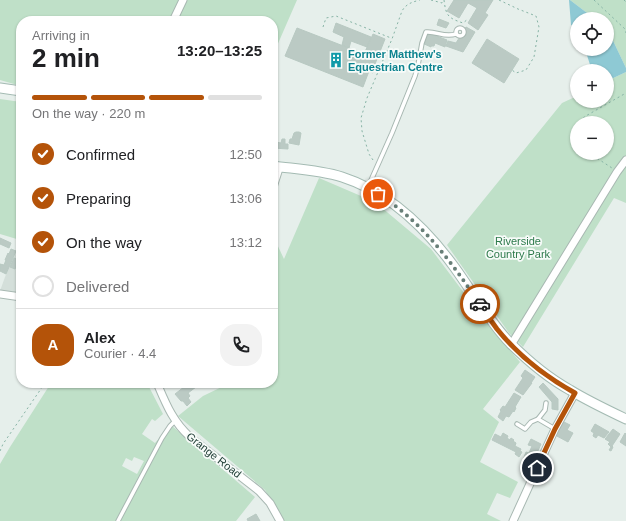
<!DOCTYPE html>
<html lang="en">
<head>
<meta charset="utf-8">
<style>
  body { margin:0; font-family:Helvetica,sans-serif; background:#f2f2f2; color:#202124; height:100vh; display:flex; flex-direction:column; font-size:15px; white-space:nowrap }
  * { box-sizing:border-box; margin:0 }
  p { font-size:13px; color:#757577 }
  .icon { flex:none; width:22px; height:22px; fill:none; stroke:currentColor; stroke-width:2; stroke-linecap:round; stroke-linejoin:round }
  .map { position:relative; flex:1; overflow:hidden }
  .panel { position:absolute; left:16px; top:16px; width:262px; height:372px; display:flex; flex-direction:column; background:#fff; border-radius:16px; box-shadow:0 1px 3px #0004 }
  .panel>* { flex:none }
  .buttons { position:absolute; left:570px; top:12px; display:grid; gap:8px }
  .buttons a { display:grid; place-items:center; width:44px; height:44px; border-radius:50%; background:#fff; box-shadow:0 1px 3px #0004; font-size:20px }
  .pin { position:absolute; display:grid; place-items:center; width:34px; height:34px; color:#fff; margin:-17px; border:2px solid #fff; border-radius:50%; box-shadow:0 1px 4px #0007 }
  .courier { position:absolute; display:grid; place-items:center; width:40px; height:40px; margin:-20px; border:3px solid #b45309; border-radius:50%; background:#fff; color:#222; box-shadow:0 1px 5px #0007 }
  .headline em { font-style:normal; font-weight:700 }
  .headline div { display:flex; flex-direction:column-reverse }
  .headline { display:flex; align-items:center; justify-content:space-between; height:68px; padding:0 16px }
  h1 { font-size:26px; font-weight:700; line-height:30px }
  .bar { display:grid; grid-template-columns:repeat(4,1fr); gap:6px 4px; align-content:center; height:48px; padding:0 16px }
  .bar i { height:5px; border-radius:3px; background:#e0e0e0 }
  .bar .active { background:#b45309 }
  .bar p { grid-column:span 4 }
  .line { display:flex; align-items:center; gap:10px; padding:0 16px; border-top:1px solid #e0e0e0 }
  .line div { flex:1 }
  .round { display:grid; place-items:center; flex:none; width:42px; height:42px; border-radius:16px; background:#f2f2f2 }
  ol { padding:0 16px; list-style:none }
  li { display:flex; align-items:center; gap:12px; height:44px }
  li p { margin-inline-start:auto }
  li .icon { padding:4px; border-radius:50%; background:#b45309; color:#fff; stroke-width:4 }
  li:last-child { color:#757577 }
  li i { width:22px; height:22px; border:2px solid #e0e0e0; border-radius:50% }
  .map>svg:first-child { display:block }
  .built { fill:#d4dfda }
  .green { fill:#bfe0c8; fill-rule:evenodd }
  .water { fill:#8ec9d4 }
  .building { fill:#bbcac4; stroke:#b8c9c2 }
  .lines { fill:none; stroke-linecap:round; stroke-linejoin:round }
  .service-casing { stroke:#a8b8b2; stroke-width:5.5 }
  .minor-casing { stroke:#a8b8b2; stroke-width:9 }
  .secondary-casing { stroke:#a4bbb3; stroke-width:11 }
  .path { stroke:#86b3a5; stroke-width:1; stroke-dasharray:2 3; stroke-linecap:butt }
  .service { stroke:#fff; stroke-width:3.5 }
  .minor { stroke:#fff; stroke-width:7 }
  .secondary { stroke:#fff; stroke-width:9 }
  .done { stroke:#687f78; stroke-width:4; stroke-dasharray:0 7.2 }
  .route { stroke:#b45309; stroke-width:5 }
  .labels { text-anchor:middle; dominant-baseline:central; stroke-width:3.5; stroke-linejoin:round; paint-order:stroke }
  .culture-label { font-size:11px; font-weight:bold; fill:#0d838f; stroke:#f7fbf9; text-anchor:start }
  .park-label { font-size:11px; fill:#2d7a4b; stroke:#f7fbf9 }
  .street-label { font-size:11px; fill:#24423a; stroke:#f7fbf9 }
</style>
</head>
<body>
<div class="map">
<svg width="626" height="521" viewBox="0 0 626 521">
  <rect width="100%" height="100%" fill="#e6efeb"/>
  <polygon class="built" points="19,243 21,244 21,282 16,294 0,291 5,277"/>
  <g class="green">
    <polygon points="0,0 180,0 171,21 21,21 21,86 0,80"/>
    <polygon points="186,0 297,0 273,55 273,21 176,21"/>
    <polygon points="570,0 626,0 626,68 607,28 607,19 595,19"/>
    <path d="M626 72V203L614 198 523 347 509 333 447 245 562 103 577 96V101H607V81ZM577 123H607V153H577Z"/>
    <polygon points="0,99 21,102 21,244 19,243 20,240 0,234"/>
    <polygon points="319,178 375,202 431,249 486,322 520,362 483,409 499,422 480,462 518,482 510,498 497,493 487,514 501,521 282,521 265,490 178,416 203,396 230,383 273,383 273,239 275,240 284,259"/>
    <path d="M51 383H147L163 414 155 421 152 419 142 434 155 443 171 425 255 497 236 521H0V464L10 447ZM134 457 144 461 137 474 122 466 126 458 132 461Z"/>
  </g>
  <g class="water">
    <polygon points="569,0 570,0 595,19 577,19 577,30 571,25"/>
    <polygon points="607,28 626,68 626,72 607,81 607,71 592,71 585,49 607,49"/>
  </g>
  <g class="building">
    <polygon points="454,0 493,0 485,13 488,15 478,30 468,23 477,8 468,3 459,18 447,11"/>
    <polygon points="439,19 449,23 446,28 437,25"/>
    <polygon points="336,23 371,37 367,47 351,41 349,48 342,45 344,37 333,32"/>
    <polygon points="466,27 475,32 463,52 446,46 448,41 456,43"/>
    <polygon points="297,28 364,54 373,34 385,39 375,64 376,64 373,73 369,71 363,87 285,56"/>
    <polygon points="426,32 447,40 445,47 435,43 434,46 431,46 431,47 422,43"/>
    <polygon points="487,39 519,59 504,83 472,63"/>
    <polygon points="273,130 274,131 274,134 277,135 276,142 281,143 282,139 285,139 285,144 288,144 288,149 273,148"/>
    <polygon points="296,132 299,132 301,133 299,145 289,143 290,139 292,139 294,133"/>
    <polygon points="0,238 11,243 9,248 0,244"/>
    <polygon points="11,249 16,251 6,274 0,271 0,264 4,265 6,260 5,260 8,253 9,254"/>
    <polygon points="14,258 19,260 15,269 10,267"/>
    <polygon points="525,370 535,377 531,383 532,383 523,395 515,390 523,378 521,376"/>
    <polygon points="189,383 200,384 188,393 190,396 188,398 191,402 187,406 183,401 181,401 175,394"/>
    <polygon points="543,383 558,399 558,410 552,409 552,402 539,387"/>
    <polygon points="514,393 521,397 515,407 516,408 514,412 513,411 509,417 506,416 503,421 498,417 501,411 500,410 503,406 505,407"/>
    <polygon points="562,421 570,425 567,430 573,433 568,442 555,435"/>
    <polygon points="595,424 609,432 604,438 598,435 596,438 593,436 594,433 591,431"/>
    <polygon points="613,429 620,434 612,446 613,447 611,451 609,450 611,447 608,444 610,442 605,439"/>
    <polygon points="503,433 508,436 507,438 510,440 511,438 514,440 513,441 516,443 515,446 521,449 520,451 522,452 519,457 515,454 516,452 492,440 495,434 501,437"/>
    <polygon points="625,433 626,434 626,446 620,442"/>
    <polygon points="531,439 541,444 532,464 523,460 526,452 529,453 532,446 528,445"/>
    <polygon points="256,514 260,521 248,521 247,519"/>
  </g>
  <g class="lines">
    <g class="service-casing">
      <g id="service">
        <circle cx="460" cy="32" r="4"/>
        <path d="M368 187 392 133 415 76 418 65 422 43 426 32C437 31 444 38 456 34"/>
        <polyline points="273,193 281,168"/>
        <polyline points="546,403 545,410 538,419 555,429"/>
        <polyline points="517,424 525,429 531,422 538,419"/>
        <polyline points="118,521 162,438 170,426 175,421"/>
      </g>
    </g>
    <g class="minor-casing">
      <g id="minor">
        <polyline points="173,21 183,0"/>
        <polyline points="0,294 21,297"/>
        <polyline points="511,345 617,172 626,160"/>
        <path d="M157 383C166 404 173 422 190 437L259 491 270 503 280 521"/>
        <polyline points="513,521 555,429 575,393"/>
      </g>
    </g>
    <g class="secondary-casing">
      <g id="secondary">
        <polyline points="0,88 21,91"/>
        <path d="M273 166C296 169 320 170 342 177 389 192 426 228 455 268 473 293 489 321 510 343 528 361 548 378 570 390 588 401 607 410 626 419"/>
      </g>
    </g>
    <g class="path">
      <polyline points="431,0 442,3 443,1"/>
      <path d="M444 0C446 16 448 18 463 23L468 19"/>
      <polyline points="499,0 518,9 536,16 539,27 534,57 526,70 516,73 512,70"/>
      <polyline points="594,0 625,29 626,33"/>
      <polyline points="624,0 626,2"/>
      <polyline points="323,27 326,18 336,16 391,38"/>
      <polyline points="582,123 584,117 626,93"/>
      <polyline points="589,153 612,168"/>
      <path d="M373 160 369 154 362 131 361 118 367 98 392 39 402 11C406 4 412 2 420 0"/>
      <polyline points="0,451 3,444 45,383"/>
    </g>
    <use href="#service" class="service"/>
    <use href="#minor" class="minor"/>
    <use href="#secondary" class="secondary"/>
  </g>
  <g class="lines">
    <path class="done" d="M378 194C424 223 450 261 480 304"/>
    <path class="route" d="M480 304C485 312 491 321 497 329 518 355 546 377 575 393L555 429 537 468"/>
  </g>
  <defs>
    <g id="building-bare" transform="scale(1.2)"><path d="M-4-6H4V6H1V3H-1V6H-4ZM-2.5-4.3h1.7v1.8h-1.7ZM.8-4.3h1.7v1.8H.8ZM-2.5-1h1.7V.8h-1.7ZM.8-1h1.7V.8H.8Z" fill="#0f9aa8" stroke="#f7fbf9" stroke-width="2.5" paint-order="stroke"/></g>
  </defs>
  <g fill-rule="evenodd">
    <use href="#building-bare" x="336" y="60"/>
  </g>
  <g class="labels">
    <g class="culture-label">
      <text x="348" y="54">Former Matthew's<tspan x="348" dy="13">Equestrian Centre</tspan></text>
    </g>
    <g class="park-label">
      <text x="518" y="241">Riverside<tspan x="518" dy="13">Country Park</tspan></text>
    </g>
    <g class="street-label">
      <text transform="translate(214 455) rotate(38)">Grange Road</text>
    </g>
  </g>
</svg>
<div class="buttons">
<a><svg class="icon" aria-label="locate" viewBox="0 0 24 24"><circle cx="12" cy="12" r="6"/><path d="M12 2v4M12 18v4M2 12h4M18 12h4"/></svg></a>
<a>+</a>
<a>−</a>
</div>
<div class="pin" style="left:378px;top:194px;background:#ea580c"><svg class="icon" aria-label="bag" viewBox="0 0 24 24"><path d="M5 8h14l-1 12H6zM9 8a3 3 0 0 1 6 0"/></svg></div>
<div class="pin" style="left:537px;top:468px;background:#1f2937"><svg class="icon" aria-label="home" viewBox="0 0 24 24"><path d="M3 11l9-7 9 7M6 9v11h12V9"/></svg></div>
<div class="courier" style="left:480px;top:304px"><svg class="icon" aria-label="car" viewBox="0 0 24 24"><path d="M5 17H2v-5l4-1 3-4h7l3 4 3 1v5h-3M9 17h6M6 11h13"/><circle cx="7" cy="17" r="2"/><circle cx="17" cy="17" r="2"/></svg></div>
<section class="panel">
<div class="headline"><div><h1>2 min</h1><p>Arriving in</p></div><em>13:20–13:25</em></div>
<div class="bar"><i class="active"></i><i class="active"></i><i class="active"></i><i></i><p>On the way · 220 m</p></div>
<ol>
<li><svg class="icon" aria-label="check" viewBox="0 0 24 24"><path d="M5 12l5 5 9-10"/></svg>Confirmed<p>12:50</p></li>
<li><svg class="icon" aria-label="check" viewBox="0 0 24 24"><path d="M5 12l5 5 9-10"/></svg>Preparing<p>13:06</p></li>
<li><svg class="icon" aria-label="check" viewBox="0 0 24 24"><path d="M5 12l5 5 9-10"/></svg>On the way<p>13:12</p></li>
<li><i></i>Delivered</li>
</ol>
<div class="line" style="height:72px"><b class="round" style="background:#b45309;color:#fff">A</b><div><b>Alex</b><p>Courier · 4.4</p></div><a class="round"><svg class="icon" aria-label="phone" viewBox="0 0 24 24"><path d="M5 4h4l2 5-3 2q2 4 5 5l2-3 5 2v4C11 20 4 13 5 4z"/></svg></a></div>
</section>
</div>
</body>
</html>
